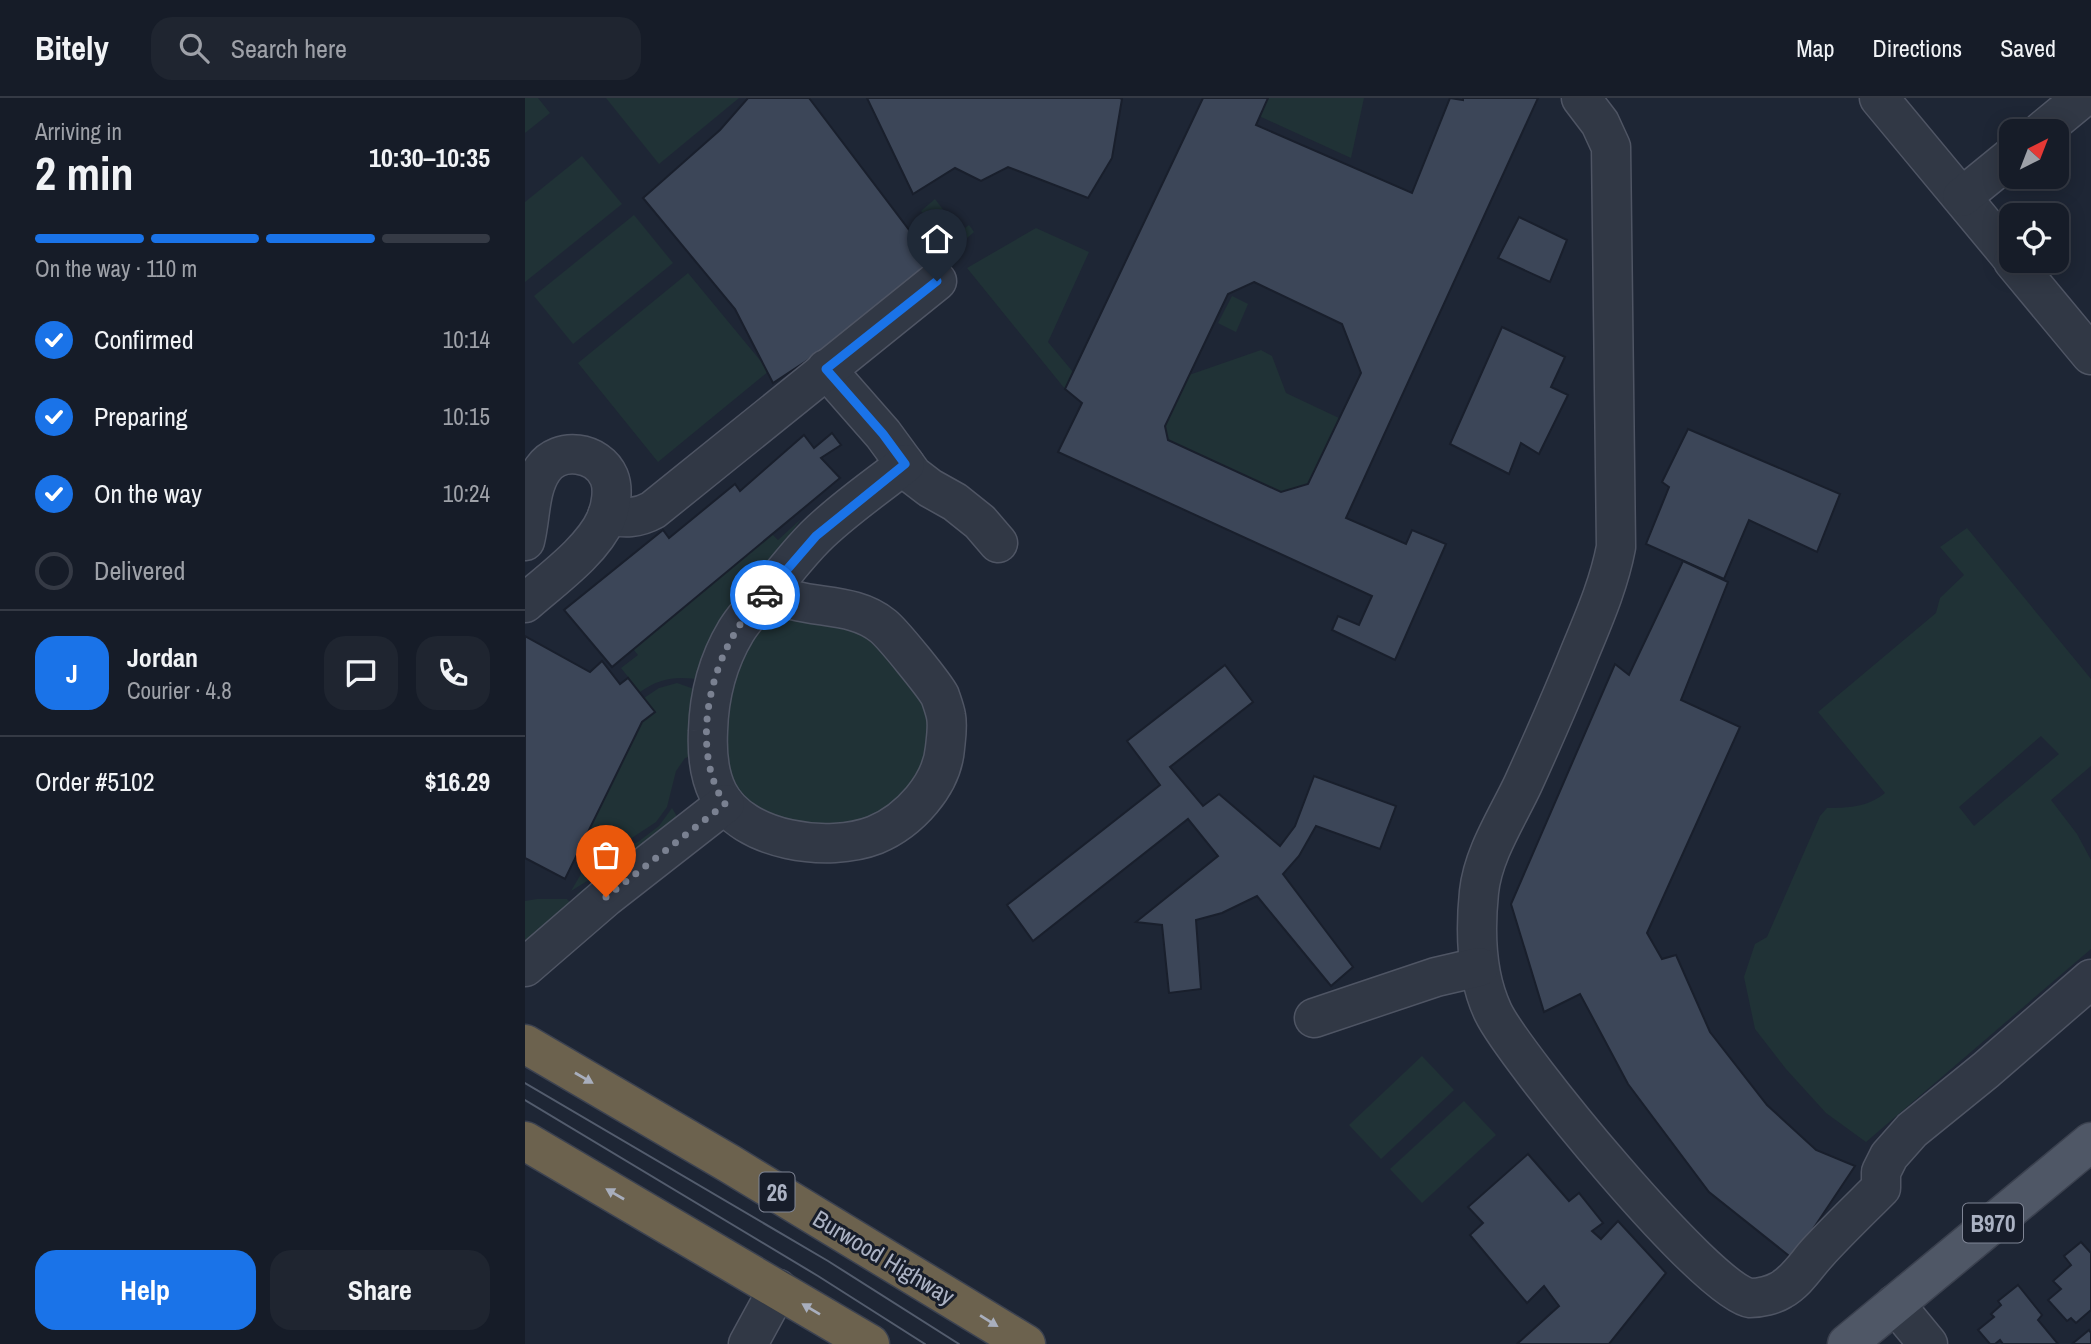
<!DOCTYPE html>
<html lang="en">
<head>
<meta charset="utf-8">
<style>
  body { margin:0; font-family:"Archivo Narrow",sans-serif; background:#1f2530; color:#f1f3f6; height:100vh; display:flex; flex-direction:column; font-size:26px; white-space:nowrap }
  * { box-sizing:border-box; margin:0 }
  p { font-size:23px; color:#9ea1a8 }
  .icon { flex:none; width:38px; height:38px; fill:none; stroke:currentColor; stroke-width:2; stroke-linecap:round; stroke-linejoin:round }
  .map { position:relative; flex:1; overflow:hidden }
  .drawer { display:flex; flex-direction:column; background:#161c28; width:525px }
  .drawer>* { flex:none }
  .needle { width:46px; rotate:42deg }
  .tools { position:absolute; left:1474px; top:21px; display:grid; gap:14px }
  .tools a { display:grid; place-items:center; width:70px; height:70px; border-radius:14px; background:#161c28; box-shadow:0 4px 18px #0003,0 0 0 2px #353a45; font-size:35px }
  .pin { position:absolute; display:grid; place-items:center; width:60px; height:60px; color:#fff; margin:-72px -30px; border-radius:50% 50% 50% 0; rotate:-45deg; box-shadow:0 0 7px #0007 }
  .pin .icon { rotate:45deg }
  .courier { position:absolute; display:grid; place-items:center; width:70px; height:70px; margin:-35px; border:5px solid #1a73e8; border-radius:50%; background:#fff; color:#222; box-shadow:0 2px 9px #0007 }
  .head em { font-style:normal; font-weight:700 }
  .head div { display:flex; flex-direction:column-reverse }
  .head { display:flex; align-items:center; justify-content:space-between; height:119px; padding:0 35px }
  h1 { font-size:46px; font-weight:700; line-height:52px }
  .bar { display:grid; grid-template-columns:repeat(4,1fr); gap:10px 7px; align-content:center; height:84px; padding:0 35px }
  .bar i { height:9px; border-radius:5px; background:#353a45 }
  .bar .selected { background:#1a73e8 }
  .bar p { grid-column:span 4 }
  .line { display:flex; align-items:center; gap:18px; padding:0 35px; border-top:2px solid #353a45 }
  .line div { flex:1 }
  .round { display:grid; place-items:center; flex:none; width:74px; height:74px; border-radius:21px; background:#1f2530 }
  ol { padding:0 35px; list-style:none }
  li { display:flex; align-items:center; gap:21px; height:77px }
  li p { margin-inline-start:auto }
  li .icon { padding:7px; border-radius:50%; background:#1a73e8; color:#fff; stroke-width:4 }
  li:last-child { color:#9ea1a8 }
  li i { width:38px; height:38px; border:4px solid #353a45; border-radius:50% }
  .cta { display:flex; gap:14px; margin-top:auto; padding:14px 35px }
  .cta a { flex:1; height:80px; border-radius:21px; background:#1a73e8; color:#fff; font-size:28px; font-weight:700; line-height:80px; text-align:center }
  .cta a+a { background:#1f2530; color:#f1f3f6 }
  header { display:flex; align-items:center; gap:42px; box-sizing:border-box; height:98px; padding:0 35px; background:#161c28; border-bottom:2px solid #353a45 }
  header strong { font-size:33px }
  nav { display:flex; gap:38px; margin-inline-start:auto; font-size:24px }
  .search { width:490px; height:63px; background:#1f2530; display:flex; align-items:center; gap:18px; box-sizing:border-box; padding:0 24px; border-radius:21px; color:#9ea1a8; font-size:26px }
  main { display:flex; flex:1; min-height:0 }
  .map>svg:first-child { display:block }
  .green { fill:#203236; fill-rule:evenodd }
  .building { fill:#3c4658; stroke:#191f2c; stroke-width:2; fill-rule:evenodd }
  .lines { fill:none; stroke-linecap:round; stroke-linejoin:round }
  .minor-casing { stroke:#4f5564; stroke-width:41 }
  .major-casing { stroke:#3b414f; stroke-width:41 }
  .highway-casing { stroke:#3c4250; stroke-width:41 }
  .minor { stroke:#313845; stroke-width:38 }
  .major { stroke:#4f5766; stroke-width:38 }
  .highway { stroke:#6c624e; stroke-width:38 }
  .tram { stroke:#535c6d; stroke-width:2 }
  .oneway { fill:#a8aebd }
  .done { stroke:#7a8191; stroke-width:7; stroke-dasharray:0 12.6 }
  .route { stroke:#1a73e8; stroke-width:9 }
  .labels { text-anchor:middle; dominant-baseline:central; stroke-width:6; stroke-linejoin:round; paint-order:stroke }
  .shield { fill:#171d2a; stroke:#7f8595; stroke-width:2 }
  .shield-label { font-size:23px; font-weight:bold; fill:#abb2c3 }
  .street-label { font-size:24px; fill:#abb2c3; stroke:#171d2a }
</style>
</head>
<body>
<header>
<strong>Bitely</strong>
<div class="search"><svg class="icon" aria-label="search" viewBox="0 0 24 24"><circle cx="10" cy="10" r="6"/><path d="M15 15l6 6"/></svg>Search here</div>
<nav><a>Map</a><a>Directions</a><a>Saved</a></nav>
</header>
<main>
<section class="drawer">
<div class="head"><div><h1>2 min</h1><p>Arriving in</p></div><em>10:30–10:35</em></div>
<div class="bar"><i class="selected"></i><i class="selected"></i><i class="selected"></i><i></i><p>On the way · 110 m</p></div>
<ol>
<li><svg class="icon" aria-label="check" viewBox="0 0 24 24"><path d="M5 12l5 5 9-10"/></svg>Confirmed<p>10:14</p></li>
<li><svg class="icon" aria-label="check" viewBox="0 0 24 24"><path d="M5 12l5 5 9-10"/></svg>Preparing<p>10:15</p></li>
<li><svg class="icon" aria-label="check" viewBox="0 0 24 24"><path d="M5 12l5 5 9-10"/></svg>On the way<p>10:24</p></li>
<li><i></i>Delivered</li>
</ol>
<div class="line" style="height:126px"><b class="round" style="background:#1a73e8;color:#fff">J</b><div><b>Jordan</b><p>Courier · 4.8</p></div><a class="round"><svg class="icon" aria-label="chat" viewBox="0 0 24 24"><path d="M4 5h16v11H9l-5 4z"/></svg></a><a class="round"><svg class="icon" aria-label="phone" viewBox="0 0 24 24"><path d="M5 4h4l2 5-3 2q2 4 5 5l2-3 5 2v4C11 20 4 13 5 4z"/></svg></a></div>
<div class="line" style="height:91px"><div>Order #5102</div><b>$16.29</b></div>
<div class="cta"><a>Help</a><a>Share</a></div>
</section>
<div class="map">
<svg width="1566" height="1246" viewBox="0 0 1566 1246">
  <rect width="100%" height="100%" fill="#1e2635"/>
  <g class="green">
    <polygon points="0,0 13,0 25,15 0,35"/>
    <polygon points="81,0 214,0 134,66"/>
    <polygon points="743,0 839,0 826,60 734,18"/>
    <polygon points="57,58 97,106 0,184 0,104"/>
    <polygon points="410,101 435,134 444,127 449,134 427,153 396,113"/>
    <polygon points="109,117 148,165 48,246 9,198"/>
    <polygon points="511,130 564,154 523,244 548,274 540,291 442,170"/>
    <polygon points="163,175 244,273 133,364 53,265"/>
    <polygon points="707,198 723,206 711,234 693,225"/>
    <polygon points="736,252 747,258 761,295 814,320 783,386 756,394 643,342 640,328 664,277"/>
    <path d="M276 421 237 476 178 582C153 578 136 579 115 594L96 570 113 557 108 551 247 436 253 442Z"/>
    <path d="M1442 430 1566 581V668L1526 702 1552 736 1566 762V851L1341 1044 1301 1015 1261 971 1230 931 1219 879 1230 846 1242 839 1295 718 1302 710C1323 710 1343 709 1360 695L1293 614 1411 515 1415 500 1439 477 1415 449ZM1516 638 1534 656 1449 728 1434 709Z"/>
    <polygon points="284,514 326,518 408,606 403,676 363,718 328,733 232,718 199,677 203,579 228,531"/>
    <polygon points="152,585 175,593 173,657 160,660 151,673 142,709 131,724 87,753 77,770 62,783 46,793 69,754 68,744 61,738 117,624 130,614 119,600 134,590"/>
    <polygon points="147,710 154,722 57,801 52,796 80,775 98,750 113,744 134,728"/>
    <polygon points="12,801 42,801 47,807 0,846 0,803"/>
    <polygon points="897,958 929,992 856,1061 824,1027"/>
    <polygon points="939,1003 971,1037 897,1105 865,1071"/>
  </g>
  <g class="building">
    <polygon points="223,0 284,0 416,174 248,285 210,211 118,100 195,32"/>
    <polygon points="342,0 595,0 597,1 587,60 563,100 483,69 456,83 430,70 388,96"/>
    <path d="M678 0H743L731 27 887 95 925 0 938 2V0H1013L821 420 881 446 887 432 921 446 870 562 807 532 813 518 834 527 847 498 533 354 557 305 540 291ZM729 184 817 226 836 275 783 386 756 394 643 342 640 328 703 196Z"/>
    <polygon points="994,119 1042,142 1025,184 973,160"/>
    <polygon points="977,229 1040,259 1026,289 1043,297 1014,356 996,345 984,376 925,346"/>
    <polygon points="1163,331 1315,396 1292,454 1224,422 1199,481 1121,446 1144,389 1137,384"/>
    <polygon points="307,335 316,347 296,360 315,380 87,569 39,512 138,432 144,440 210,386 215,393 279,337 289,350"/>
    <polygon points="1158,463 1203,484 1156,602 1215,629 1122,835 1137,861 1151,857 1185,934 1242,1007 1291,1052 1330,1068 1268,1161 1184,1094 1103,986 1055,896 1019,914 986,806 1090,566 1104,577"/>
    <polygon points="0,538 65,574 77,563 95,586 103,580 130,614 117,624 40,781 0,760"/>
    <polygon points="700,567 728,604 645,669 678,708 694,696 755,748 770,728 789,678 871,708 855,751 791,728 774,758 758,776 828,869 806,888 732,798 697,815 671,822 676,891 644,895 637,827 611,824 693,758 663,721 508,843 482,807 635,687 602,643"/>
    <polygon points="1003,1056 1044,1103 1054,1095 1078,1125 1067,1133 1076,1141 1093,1123 1141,1175 1084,1246 992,1246 1034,1208 1019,1188 1002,1205 945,1137 958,1125 943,1109"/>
    <polygon points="1556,1144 1566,1155 1566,1212 1551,1225 1546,1220 1542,1223 1523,1202 1536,1191 1528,1183 1546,1167 1539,1158"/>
    <polygon points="1493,1187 1517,1217 1513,1222 1533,1246 1478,1246 1475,1242 1470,1246 1465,1246 1453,1232 1469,1219 1466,1216 1476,1207 1473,1203"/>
    <polygon points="1564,1232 1566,1235 1566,1246 1547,1246"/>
  </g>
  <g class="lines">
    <g class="minor-casing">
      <g id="minor">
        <path d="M1056 0 1075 25 1086 49 1091 449C1084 486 1069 520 1055 554 1037 599 1018 642 998 686 982 720 958 756 954 794 950 833 951 878 968 914 989 958 1184 1196 1225 1200 1235 1200 1248 1197 1256 1192 1272 1183 1281 1167 1293 1154 1313 1132 1335 1111 1356 1090V1074L1364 1058 1387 1032 1461 972 1566 881"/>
        <polyline points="1354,0 1486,159"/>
        <polyline points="1517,33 1557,0"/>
        <polyline points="1437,99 1486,59"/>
        <polyline points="1488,163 1566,257"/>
        <polyline points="301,271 358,336 388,377 405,390 430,404 455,424 473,445"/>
        <path d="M82 418C100 420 112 421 128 412L412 183"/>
        <path d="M0 443C6 420 4 391 18 371 34 348 73 353 84 379 89 391 86 409 81 421 67 453 26 482 0 505"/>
        <path d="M244 492C279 514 325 501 358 528 368 536 410 588 415 598 417 604 420 612 421 618 423 628 421 640 420 650 417 687 384 723 350 737 304 755 218 744 193 695 184 677 182 653 183 633 184 597 193 563 211 533 220 518 234 504 245 491 260 474 273 456 290 439 317 412 350 390 380 366"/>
        <polyline points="0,869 81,799 200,706"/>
        <polyline points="789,920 911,879 954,869"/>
        <polyline points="1370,1206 1403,1246"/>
        <polyline points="223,1246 253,1191"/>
      </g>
    </g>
    <g class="major-casing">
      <polyline id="major" points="1322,1246 1566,1044"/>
    </g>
    <g class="highway-casing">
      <g id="highway">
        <polyline points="0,946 205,1066 501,1246"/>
        <polyline points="0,1043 345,1246"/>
      </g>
    </g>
    <use href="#minor" class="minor"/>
    <use href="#major" class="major"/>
    <use href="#highway" class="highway"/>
    <g class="tram">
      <polyline points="0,985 303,1163 434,1246"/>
      <polyline points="0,1002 293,1178 400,1246"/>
    </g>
  </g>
  <defs><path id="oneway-solid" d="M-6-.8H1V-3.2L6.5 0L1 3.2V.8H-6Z" transform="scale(1.75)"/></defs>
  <g class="oneway">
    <use href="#oneway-solid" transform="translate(59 980) rotate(30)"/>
    <use href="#oneway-solid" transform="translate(90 1096) rotate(-150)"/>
    <use href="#oneway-solid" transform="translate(286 1211) rotate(-149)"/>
    <use href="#oneway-solid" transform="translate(464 1223) rotate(32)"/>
  </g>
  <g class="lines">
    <path class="done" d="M81 799 200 706C167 656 182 577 213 530 220 518 231 508 240 497"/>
    <polyline class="route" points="240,497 291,438 380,366 358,336 301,271 412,183"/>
  </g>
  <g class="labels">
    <g class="shield">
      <rect x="234.5" y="1074.5" width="35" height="39" rx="5"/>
      <rect x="1438" y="1105.5" width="60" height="39" rx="5"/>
    </g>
    <g class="shield-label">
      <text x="252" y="1094">26</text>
      <text x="1468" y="1125">B970</text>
    </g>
    <g class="street-label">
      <text transform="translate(359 1159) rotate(31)">Burwood Highway</text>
    </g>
  </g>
</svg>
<div class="tools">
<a><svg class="needle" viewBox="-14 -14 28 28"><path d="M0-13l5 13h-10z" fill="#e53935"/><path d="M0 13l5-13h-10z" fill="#9ea1a8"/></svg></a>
<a><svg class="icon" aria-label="locate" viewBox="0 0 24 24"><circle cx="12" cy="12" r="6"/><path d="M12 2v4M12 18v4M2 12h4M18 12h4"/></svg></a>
</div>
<div class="pin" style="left:81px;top:799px;background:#ea580c"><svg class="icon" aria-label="bag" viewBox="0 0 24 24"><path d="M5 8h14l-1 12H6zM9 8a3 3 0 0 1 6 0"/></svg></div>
<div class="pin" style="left:412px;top:183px;background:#1f2937"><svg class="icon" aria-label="home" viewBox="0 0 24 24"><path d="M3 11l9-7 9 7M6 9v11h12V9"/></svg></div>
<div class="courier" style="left:240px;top:497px"><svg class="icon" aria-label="car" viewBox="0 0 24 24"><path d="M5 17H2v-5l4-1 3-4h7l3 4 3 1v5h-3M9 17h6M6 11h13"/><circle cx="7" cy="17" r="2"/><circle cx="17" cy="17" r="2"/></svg></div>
</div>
</main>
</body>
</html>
